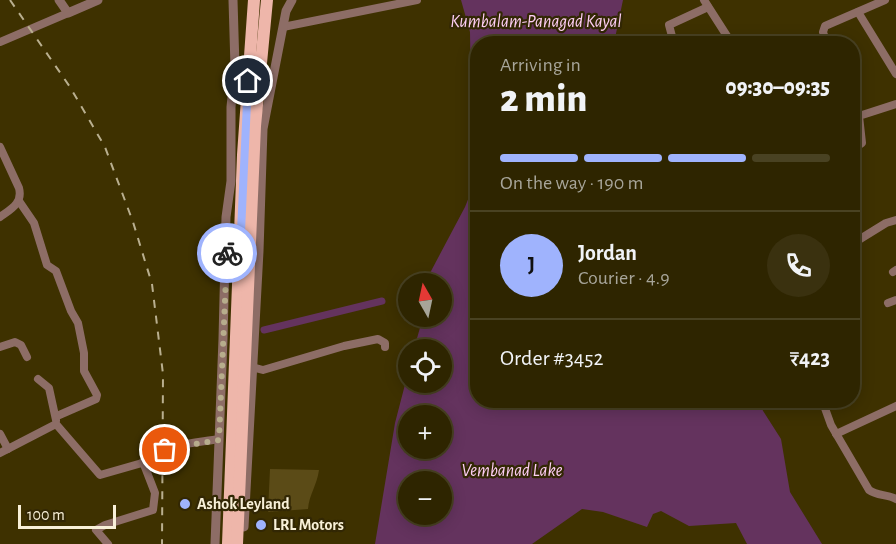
<!DOCTYPE html>
<html lang="en">
<head>
<meta charset="utf-8">
<style>
  body { margin:0; font-family:"Alegreya Sans",sans-serif; background:#3a310f; color:#f1f3f6; height:100vh; display:flex; flex-direction:column; font-size:22px; white-space:nowrap }
  * { box-sizing:border-box; margin:0 }
  p { font-size:20px; color:#a7a599 }
  .icon { flex:none; width:33px; height:33px; fill:none; stroke:currentColor; stroke-width:2; stroke-linecap:round; stroke-linejoin:round }
  .map { position:relative; flex:1; overflow:hidden }
  .drawer { position:absolute; left:470px; top:36px; width:390px; height:372px; display:flex; flex-direction:column; background:#2e2500; border-radius:24px; box-shadow:0 3px 15px #0003,0 0 0 2px #494222 }
  .drawer>* { flex:none }
  .needle { width:39px; rotate:351deg }
  .fabs { position:absolute; left:398px; top:273px; display:grid; gap:12px }
  .fabs a { display:grid; place-items:center; width:54px; height:54px; border-radius:50%; background:#2e2500; box-shadow:0 3px 15px #0003,0 0 0 2px #494222; font-size:30px }
  .scale { position:absolute; left:18px; bottom:15px; width:98px; box-sizing:border-box; padding-left:6px; border:3px solid #f8f0d8; border-top:0; font-size:16px; line-height:21px; white-space:nowrap; color:#f8f0d8; -webkit-text-stroke:4px #322704; paint-order:stroke }
  .pin { position:absolute; display:grid; place-items:center; width:51px; height:51px; color:#fff; margin:-26px; border:3px solid #fff; border-radius:50%; box-shadow:0 2px 6px #0007 }
  .courier { position:absolute; display:grid; place-items:center; width:60px; height:60px; margin:-30px; border:4px solid #9fb3fd; border-radius:50%; background:#fff; color:#222; box-shadow:0 2px 8px #0007 }
  .overview em { font-style:normal; font-weight:800 }
  .overview div { display:flex; flex-direction:column-reverse }
  .overview { display:flex; align-items:center; justify-content:space-between; height:102px; padding:0 30px }
  h1 { font-size:39px; font-weight:800; line-height:45px }
  .bar { display:grid; grid-template-columns:repeat(4,1fr); gap:9px 6px; align-content:center; height:72px; padding:0 30px }
  .bar i { height:8px; border-radius:4px; background:#494222 }
  .bar .current { background:#9fb3fd }
  .bar p { grid-column:span 4 }
  .line { display:flex; align-items:center; gap:15px; padding:0 30px; border-top:2px solid #494222 }
  .line div { flex:1 }
  .round { display:grid; place-items:center; flex:none; width:63px; height:63px; border-radius:32px; background:#3a310f }
  .map>svg:first-child { display:block }
  .green { fill:#5b4b17 }
  .water { fill:#64335e; fill-rule:evenodd }
  .lines { fill:none; stroke-linecap:round; stroke-linejoin:round }
  .canal { stroke:#64335e; stroke-width:7 }
  .minor { stroke:#8d6d66; stroke-width:8 }
  .tertiary { stroke:#8d6d66; stroke-width:9 }
  .trunk { stroke:#eeb6aa; stroke-width:12 }
  .rail { stroke:#b9af8f; stroke-width:2; stroke-dasharray:8 8; stroke-linecap:butt }
  .done { stroke:#b7ad8c; stroke-width:6; stroke-dasharray:0 10.8 }
  .route { stroke:#9fb3fd; stroke-width:8 }
  .poi-dot { fill:#9fb3fd; stroke:#322704; stroke-width:2 }
  .labels { text-anchor:middle; dominant-baseline:central; stroke-width:4.5; stroke-linejoin:round; paint-order:stroke }
  .poi-label { font-size:16px; font-weight:bold; fill:#f8f0d8; stroke:#322704; text-anchor:start }
  .water-label { font-size:18px; font-style:italic; fill:#fecef5; stroke:#322704 }
</style>
</head>
<body>
<div class="map">
<svg width="896" height="544" viewBox="0 0 896 544">
  <rect width="100%" height="100%" fill="#3e3100"/>
  <path class="green" d="M270 469 319 470C317 485 309 495 308 509L268 512Z"/>
  <g class="water">
    <polygon points="461,0 623,0 614,43 477,44 477,168 471,99 470,32"/>
    <path d="M477 177V400H716L760 406 781 439 790 492 822 544H747L736 523 689 526 661 511 653 514 647 527 603 512 582 509 532 544H375L395 423 408 373V382H441V350L414 349 423 317 441 316V284L429 283 430 273 465 207ZM408 416H441V448H408ZM408 482H441V514H408Z"/>
  </g>
  <g class="lines">
    <polyline class="canal" points="264,330 382,301"/>
    <g class="minor">
      <polyline points="704,0 727,36 728,44"/>
      <polyline points="858,12 896,74"/>
      <polyline points="283,27 417,0"/>
      <polyline points="673,40 669,25 708,7"/>
      <polyline points="0,42 68,13"/>
      <polyline points="827,44 823,32 825,26 885,0"/>
      <path d="M0 147 19 188C23 203 11 209 0 217"/>
      <polyline points="852,150 862,143 859,116 896,104"/>
      <polyline points="19,201 34,223 47,265 56,271 71,311 78,323 84,353 84,371 97,395 96,399 57,416"/>
      <polyline points="852,244 886,223 896,220"/>
      <polyline points="893,272 896,270"/>
      <polyline points="888,303 896,300"/>
      <polyline points="0,347 15,342 21,345 27,357"/>
      <polyline points="252,367 263,370 344,346 378,339 385,343 385,347"/>
      <polyline points="38,379 49,388 56,420"/>
      <path d="M822 400 831 425 869 490C877 496 887 494 896 499"/>
      <polyline points="0,434 8,449"/>
      <polyline points="836,434 896,406"/>
      <path d="M0 453 56 424 100 475 156 459C170 442 199 443 219 439"/>
      <polyline points="108,544 96,530 105,525 153,510 155,493 143,462"/>
    </g>
    <g class="tertiary">
      <polyline points="59,0 68,13 98,0"/>
      <polyline points="244,527 259,251 263,129 286,11 292,0"/>
      <polyline points="215,544 223,339 226,217 231,181 231,107 235,67 233,0"/>
    </g>
    <g class="trunk">
      <polyline points="228,544 243,155 254,0"/>
      <polyline points="237,544 255,126 267,0"/>
    </g>
    <polyline class="rail" points="10,0 70,87 105,147 133,222 152,284 163,374 162,544"/>
  </g>
  <g class="lines">
    <polyline class="done" points="165,450 171,448 219,440 227,253"/>
    <polyline class="route" points="227,253 240,253 248,81"/>
  </g>
  <g class="poi-dot">
    <circle cx="185" cy="504" r="6"/>
    <circle cx="261" cy="525" r="6"/>
  </g>
  <g class="labels">
    <g class="poi-label">
      <text x="197" y="504">Ashok Leyland</text>
      <text x="273" y="525">LRL Motors</text>
    </g>
    <g class="water-label">
      <text x="536" y="22">Kumbalam-Panagad Kayal</text>
      <text x="512" y="471">Vembanad Lake</text>
    </g>
  </g>
</svg>
<div class="fabs">
<a><svg class="needle" viewBox="-14 -14 28 28"><path d="M0-13l5 13h-10z" fill="#e53935"/><path d="M0 13l5-13h-10z" fill="#a7a599"/></svg></a>
<a><svg class="icon" aria-label="locate" viewBox="0 0 24 24"><circle cx="12" cy="12" r="6"/><path d="M12 2v4M12 18v4M2 12h4M18 12h4"/></svg></a>
<a>+</a>
<a>−</a>
</div>
<div class="scale">100 m</div>
<div class="pin" style="left:165px;top:450px;background:#ea580c"><svg class="icon" aria-label="bag" viewBox="0 0 24 24"><path d="M5 8h14l-1 12H6zM9 8a3 3 0 0 1 6 0"/></svg></div>
<div class="pin" style="left:248px;top:81px;background:#1f2937"><svg class="icon" aria-label="home" viewBox="0 0 24 24"><path d="M3 11l9-7 9 7M6 9v11h12V9"/></svg></div>
<div class="courier" style="left:227px;top:253px"><svg class="icon" aria-label="bike" viewBox="0 0 24 24"><circle cx="6" cy="16" r="4"/><circle cx="18" cy="16" r="4"/><path d="M6 16l4-8h5l3 8M10 8l3 8H6M13 5h3"/></svg></div>
<section class="drawer">
<div class="overview"><div><h1>2 min</h1><p>Arriving in</p></div><em>09:30–09:35</em></div>
<div class="bar"><i class="current"></i><i class="current"></i><i class="current"></i><i></i><p>On the way · 190 m</p></div>
<div class="line" style="height:108px"><b class="round" style="background:#9fb3fd;color:#111">J</b><div><b>Jordan</b><p>Courier · 4.9</p></div><a class="round"><svg class="icon" aria-label="phone" viewBox="0 0 24 24"><path d="M5 4h4l2 5-3 2q2 4 5 5l2-3 5 2v4C11 20 4 13 5 4z"/></svg></a></div>
<div class="line" style="height:78px"><div>Order #3452</div><b>₹423</b></div>
</section>
</div>
</body>
</html>
